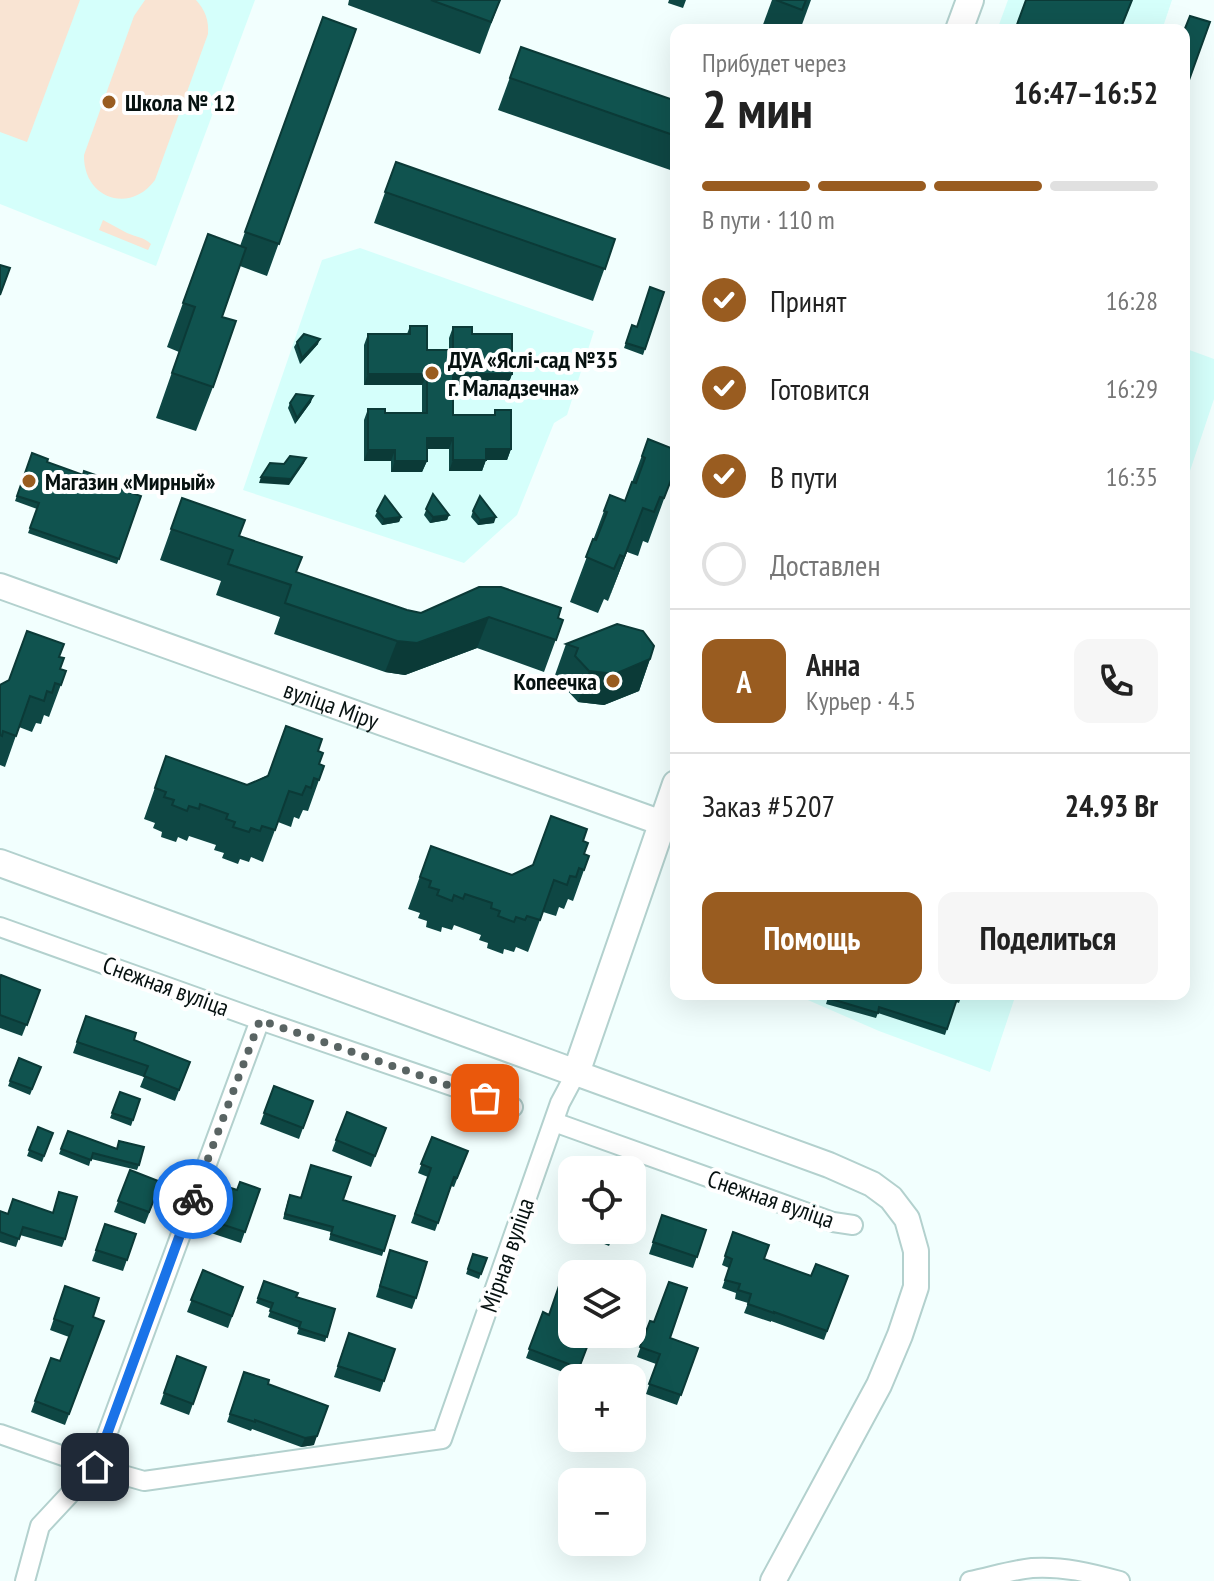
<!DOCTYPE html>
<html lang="ru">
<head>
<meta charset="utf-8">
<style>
  body { margin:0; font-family:"PT Sans Narrow",sans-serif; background:#f6f6f6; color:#222; height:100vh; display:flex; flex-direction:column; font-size:30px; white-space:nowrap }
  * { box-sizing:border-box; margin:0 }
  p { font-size:26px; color:#767676 }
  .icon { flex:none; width:44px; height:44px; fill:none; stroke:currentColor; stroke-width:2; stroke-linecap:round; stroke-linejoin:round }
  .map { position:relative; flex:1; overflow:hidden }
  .side { position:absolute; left:670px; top:24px; width:520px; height:976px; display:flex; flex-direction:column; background:#fff; border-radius:16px; box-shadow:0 8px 32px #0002 }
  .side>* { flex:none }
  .tools { position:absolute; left:558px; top:1156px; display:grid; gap:16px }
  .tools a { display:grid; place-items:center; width:88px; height:88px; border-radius:16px; background:#fff; box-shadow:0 8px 32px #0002; font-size:40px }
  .pin { position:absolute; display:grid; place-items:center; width:68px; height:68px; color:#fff; margin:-34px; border-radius:16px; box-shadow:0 4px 12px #0006 }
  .courier { position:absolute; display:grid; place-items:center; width:80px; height:80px; margin:-40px; border:6px solid #1a73e8; border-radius:50%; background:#fff; color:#222; box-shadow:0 2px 10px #0007 }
  .headline em { font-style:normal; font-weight:800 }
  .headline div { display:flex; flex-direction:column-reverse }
  .headline { display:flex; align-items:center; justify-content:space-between; height:136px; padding:0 32px }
  h1 { font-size:52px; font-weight:800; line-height:60px }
  .bar { display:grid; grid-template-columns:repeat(4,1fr); gap:12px 8px; align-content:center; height:96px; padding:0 32px }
  .bar i { height:10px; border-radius:6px; background:#e0e0e0 }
  .bar .current { background:#995c20 }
  .bar p { grid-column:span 4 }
  .line { display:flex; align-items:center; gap:20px; padding:0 32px; border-top:2px solid #e0e0e0 }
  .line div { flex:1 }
  .round { display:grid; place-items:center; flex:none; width:84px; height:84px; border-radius:16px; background:#f6f6f6 }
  ol { padding:0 32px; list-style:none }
  li { display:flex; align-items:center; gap:24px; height:88px }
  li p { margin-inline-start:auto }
  li .icon { padding:8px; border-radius:50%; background:#995c20; color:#fff; stroke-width:4 }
  li:last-child { color:#767676 }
  li i { width:44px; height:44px; border:4px solid #e0e0e0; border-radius:50% }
  .primary-button { display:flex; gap:16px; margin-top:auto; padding:16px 32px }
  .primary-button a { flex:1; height:92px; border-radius:16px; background:#995c20; color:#fff; font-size:32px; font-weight:800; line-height:92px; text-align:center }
  .primary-button a+a { background:#f6f6f6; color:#222 }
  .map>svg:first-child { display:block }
  .built { fill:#d5fffb }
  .green { fill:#f9e4d3 }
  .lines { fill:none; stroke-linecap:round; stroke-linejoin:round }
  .minor-casing { stroke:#b3d1ce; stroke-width:22 }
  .tertiary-casing { stroke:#b3d1ce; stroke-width:28 }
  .secondary-casing { stroke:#b3d1ce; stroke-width:30 }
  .minor { stroke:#fff; stroke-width:18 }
  .tertiary { stroke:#fff; stroke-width:24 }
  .secondary { stroke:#fff; stroke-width:26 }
  .wall { fill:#0e4744 }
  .shaded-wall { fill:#0b3a37 }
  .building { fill:#10534f; stroke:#0b3a37; stroke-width:2 }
  .done { stroke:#596463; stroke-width:8; stroke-dasharray:0 14.4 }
  .route { stroke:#1a73e8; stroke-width:10 }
  .poi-dot { fill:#995c20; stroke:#fff; stroke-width:3 }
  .labels { text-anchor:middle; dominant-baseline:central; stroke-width:8; stroke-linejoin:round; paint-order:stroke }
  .poi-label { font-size:24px; font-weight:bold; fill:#061110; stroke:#fff; text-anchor:start }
  .street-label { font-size:24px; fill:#061110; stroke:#fff }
</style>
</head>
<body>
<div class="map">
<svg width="1214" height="1581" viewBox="0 0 1214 1581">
  <rect width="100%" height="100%" fill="#f2fffe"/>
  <g class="built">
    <polygon points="0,0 255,0 156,266 0,204"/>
    <polygon points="1008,0 1172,0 1162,30 997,30"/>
    <polygon points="360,248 594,331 567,415 554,423 517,515 464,563 243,490 322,260"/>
    <polygon points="1184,348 1214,359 1214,399 1184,489"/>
    <polygon points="794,994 1016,994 990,1072 879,1031"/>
  </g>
  <g class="green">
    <polygon points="0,0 80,0 27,142 0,132"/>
    <path d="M145 0H196C205 10 209 20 208 34L155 180C129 215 83 198 84 155L134 16Z"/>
    <path d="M103 220C111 224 119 229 127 233 136 237 144 237 151 244L148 250 99 230Z"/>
  </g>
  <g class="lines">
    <g class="minor-casing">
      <g id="minor">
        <polyline points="0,927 260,1020 513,1107"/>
        <polyline points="554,1122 833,1222 853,1225"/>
        <polyline points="0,1434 95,1467 144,1481 442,1439 560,1103 576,1073"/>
        <polyline points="25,1581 40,1526 95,1467 260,1020"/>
        <path d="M970 1581C990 1577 1012 1570 1032 1568 1063 1566 1091 1573 1120 1581"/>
      </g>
    </g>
    <g class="tertiary-casing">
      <g id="tertiary">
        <path id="s1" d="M0 586 662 823"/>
        <polyline points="576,1073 829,1165 872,1184 891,1198 907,1219 916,1251 916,1287 900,1335 879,1385 773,1581"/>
      </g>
    </g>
    <g class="secondary-casing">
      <g id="secondary">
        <polyline points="959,30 970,0"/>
        <polyline points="0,863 576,1073 676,784"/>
      </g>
    </g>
    <use href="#minor" class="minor"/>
    <use href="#tertiary" class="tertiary"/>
    <use href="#secondary" class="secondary"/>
  </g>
  <g class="wall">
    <polygon points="349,0 500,0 480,54 348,5"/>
    <polygon points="669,0 686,0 683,8 668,3"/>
    <polygon points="772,0 811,0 800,30 761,30"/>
    <polygon points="323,17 356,29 267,276 240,266 222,317 213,387 196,431 156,418 179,352 167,347 208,234 240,246"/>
    <polygon points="521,47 676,101 676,172 498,110"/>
    <polygon points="396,162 615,239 593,301 374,223"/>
    <polygon points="664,292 643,355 624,348 632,325 636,327"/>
    <polygon points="410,326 427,350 449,350 449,338 453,327 472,334 512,374 508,385 453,385 453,415 494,415 495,410 511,449 507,460 486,460 482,471 449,471 449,449 427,449 427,461 422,472 391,472 391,461 364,461 364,420 368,409 385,413 422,413 422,385 364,385 364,345 368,334 407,334"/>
    <polygon points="297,342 318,344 300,364 294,347"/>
    <polygon points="311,402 295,424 288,408 290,403"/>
    <polygon points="648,439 672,464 676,466 648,543 643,541 638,556 627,552 608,601 604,599 598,613 570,602 610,495 625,501"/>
    <polygon points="32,453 47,462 141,496 117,564 28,533 37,509 15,501"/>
    <polygon points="433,494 449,515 447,520 430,523 424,515"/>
    <polygon points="385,496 401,517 399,522 382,525 375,516"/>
    <polygon points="182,498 296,572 407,610 421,613 558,618 563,620 544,672 477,648 405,675 385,672 274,634 280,617 216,595 221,581 160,560"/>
    <polygon points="473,511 494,523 478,525 471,517"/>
    <polygon points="566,644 650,659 639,691 604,705 578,702 564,687 567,680 555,675"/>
    <polygon points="59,657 60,669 66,671 49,717 44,715 41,724 36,723 32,732 19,727 5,767 0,765 0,685"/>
    <polygon points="318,751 319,764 324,766 308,811 303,810 299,819 294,817 291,827 278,822 263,862 251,857 249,862 240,859 238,864 222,858 224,853 214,850 216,845 189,836 187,841 178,837 176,842 161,837 162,832 153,828 155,823 144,819 166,756 247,785"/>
    <polygon points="583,841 584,854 589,856 573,901 568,899 564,909 559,907 556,916 543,912 528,952 516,947 514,952 504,949 503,954 487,948 488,943 479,940 481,935 454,925 452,930 442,927 441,932 426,927 427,921 418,918 420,913 408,909 431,846 512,875"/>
    <polygon points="0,979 40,990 22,1036 0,1028"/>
    <polygon points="829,994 962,994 959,1003 956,1002 945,1035 878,1013 876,1018 826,1004"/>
    <polygon points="971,994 990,994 989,999"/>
    <polygon points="86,1016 134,1040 190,1062 175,1101 140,1087 144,1077 73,1053"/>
    <polygon points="19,1058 41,1067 30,1095 8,1086"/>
    <polygon points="274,1086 313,1101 299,1139 260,1124"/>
    <polygon points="120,1092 140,1099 131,1126 110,1118"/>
    <polygon points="38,1127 53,1133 42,1162 27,1156"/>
    <polygon points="386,1128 371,1167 332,1151 336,1140"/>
    <polygon points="68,1131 139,1165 137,1170 91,1159 89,1166 59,1154"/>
    <polygon points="432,1137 468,1151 454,1187 451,1186 435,1231 411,1223 428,1177 418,1173"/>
    <polygon points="130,1170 161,1182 145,1224 114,1212"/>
    <polygon points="225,1186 237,1190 260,1189 241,1243 208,1232"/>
    <polygon points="301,1198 343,1200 395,1216 382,1256 329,1240 331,1232 283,1219 288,1200"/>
    <polygon points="572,1203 572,1230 616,1230 609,1246 563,1227"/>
    <polygon points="0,1211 65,1239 62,1247 20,1235 16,1247 0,1242"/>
    <polygon points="662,1215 706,1230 693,1268 649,1254"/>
    <polygon points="105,1224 136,1234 123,1271 92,1261"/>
    <polygon points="733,1232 764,1259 811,1276 848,1276 824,1340 771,1321 771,1322 744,1313 748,1303 735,1299 736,1293 722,1288 729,1268 722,1265"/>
    <polygon points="390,1250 416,1298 412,1309 376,1297"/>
    <polygon points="473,1254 487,1258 479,1279 466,1274"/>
    <polygon points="203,1270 243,1287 228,1328 187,1312"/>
    <polygon points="264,1281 296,1297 335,1309 325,1342 297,1334 299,1328 268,1317 271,1309 256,1303"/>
    <polygon points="65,1286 93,1317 104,1321 65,1425 31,1412 35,1401 60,1361 69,1337 50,1330"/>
    <polygon points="543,1312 549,1315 572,1334 592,1334 576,1377 526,1358"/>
    <polygon points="650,1321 670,1338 698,1348 677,1405 646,1394 656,1364 637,1357"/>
    <polygon points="349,1333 395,1349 380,1392 334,1377"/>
    <polygon points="177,1356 206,1367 189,1415 160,1404"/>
    <polygon points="244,1372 268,1384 314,1445 301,1447 252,1429 251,1431 227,1422"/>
  </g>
  <g class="shaded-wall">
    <polygon points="320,339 318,344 300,364 302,358"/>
    <polygon points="368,374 427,374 422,385 364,385"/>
    <polygon points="453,374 512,374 508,385 449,385"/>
    <polygon points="313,396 311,402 295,424 297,418"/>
    <polygon points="427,438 453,438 449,449 422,449"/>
    <polygon points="486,449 511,449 507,460 486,460 482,471 449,471 453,460"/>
    <polygon points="368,450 395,450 391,461 364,461"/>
    <polygon points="306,458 304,463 289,485 259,483 261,477"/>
    <polygon points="395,461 427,461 422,472 391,472"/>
    <polygon points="643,508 627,552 608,601 624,557"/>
    <polygon points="449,515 447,520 430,523 433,517"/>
    <polygon points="401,517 399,522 382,525 384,519"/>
    <polygon points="496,517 494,523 478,525 480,520"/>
    <polygon points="489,617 477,648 405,675 385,672 397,641"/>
    <polygon points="650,659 639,691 604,705 578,702 589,671"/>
    <polygon points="317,1436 314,1445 301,1447 305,1438"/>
  </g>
  <g class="building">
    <polygon points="431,0 500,0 491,22"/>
    <polygon points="776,0 806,0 802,10"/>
    <polygon points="1026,0 1132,0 1120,30 1015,30"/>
    <polygon points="1190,16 1210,22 1184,94 1184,31"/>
    <polygon points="323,17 356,29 279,244 245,232"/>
    <polygon points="521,47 676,101 676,136 510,78"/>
    <polygon points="396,162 615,239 605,269 385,192"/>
    <polygon points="208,234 246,248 222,317 236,321 213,387 172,373 195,307 183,303"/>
    <polygon points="0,265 10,268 0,295"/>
    <polygon points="650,287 664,292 645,349 626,343 632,325 637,327"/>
    <polygon points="410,326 427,326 427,350 453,350 453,327 472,327 472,334 512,334 512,374 453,374 453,415 495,415 495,410 511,410 511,449 486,449 486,460 453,460 453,438 427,438 427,461 395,461 395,450 368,450 368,409 385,409 385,413 427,413 427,374 368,374 368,334 410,334"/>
    <polygon points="304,334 320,339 302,358 297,342"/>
    <polygon points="296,394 313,396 297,418 290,403"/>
    <polygon points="648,439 676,450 672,464 676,467 664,498 660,497 654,512 643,508 624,557 620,555 614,569 586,557 593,539 596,540 607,512 604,511 610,495 625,501 632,482 636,483 645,458 642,456"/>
    <polygon points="32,453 48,459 47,462 83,475 84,471 101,477 100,482 141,496 119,559 30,528 39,503 17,496"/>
    <polygon points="290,456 306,458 291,479 261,477 270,463 284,464"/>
    <polygon points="433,494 449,515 433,517 426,509"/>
    <polygon points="385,496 401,517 384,519 377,511"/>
    <polygon points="480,496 496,517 480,520 473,511"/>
    <polygon points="182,498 245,520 239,536 302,557 296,572 407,610 421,613 479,587 501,587 561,608 558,618 563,620 556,640 489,617 417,643 397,641 285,603 291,585 228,564 233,550 171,529"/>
    <polygon points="617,624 643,631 654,646 650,659 615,674 589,671 575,656 578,648 566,644"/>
    <polygon points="27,631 64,644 59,657 64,658 60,669 66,671 61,685 55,683 52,693 47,691 44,701 30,696 16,736 3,731 2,736 0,735 0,685 9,680"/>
    <polygon points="286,726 322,739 318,751 323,753 319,764 324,766 319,780 314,778 311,788 306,786 302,795 289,791 275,830 262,826 260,831 251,828 249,832 233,827 235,822 226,819 228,814 200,804 199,809 189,806 187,811 172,805 174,800 164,797 166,792 155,788 166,756 247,785 268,776"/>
    <polygon points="551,816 587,829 583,841 588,843 584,854 589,856 584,870 579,868 576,877 570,876 567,885 554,880 540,920 527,916 525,920 516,917 514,922 498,916 500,911 491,908 492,903 465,894 463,899 454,895 452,901 437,895 439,890 429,887 431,881 420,877 431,846 512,875 533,865"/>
    <polygon points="1,975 40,990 27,1025 0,1015 0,979"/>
    <polygon points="829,994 962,994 961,997 958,996 947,1029 879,1007 878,1013 828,998"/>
    <polygon points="86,1016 136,1033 134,1040 190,1062 179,1090 144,1076 148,1066 77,1042"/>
    <polygon points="19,1058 41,1067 32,1089 10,1081"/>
    <polygon points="274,1086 313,1101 303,1128 264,1113"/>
    <polygon points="120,1092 140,1099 133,1120 112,1113"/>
    <polygon points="347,1112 386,1128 375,1156 336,1140"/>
    <polygon points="38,1127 53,1133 44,1156 29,1150"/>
    <polygon points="68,1131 117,1149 119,1141 144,1147 139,1165 93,1153 91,1160 61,1149"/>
    <polygon points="432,1137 468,1151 457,1178 454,1177 438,1223 415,1214 431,1168 421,1164"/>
    <polygon points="311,1165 351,1177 343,1200 395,1216 384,1251 331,1234 333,1227 285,1214 290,1195 301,1198"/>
    <polygon points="130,1170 161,1182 149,1212 118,1201"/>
    <polygon points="240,1182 260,1189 245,1232 212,1221 225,1186 237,1190"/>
    <polygon points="59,1192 77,1197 65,1239 23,1227 19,1239 0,1232 0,1211 8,1214 13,1199 53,1213"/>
    <polygon points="572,1203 572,1218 567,1216"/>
    <polygon points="662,1215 706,1230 697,1257 653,1242"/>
    <polygon points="105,1224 136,1234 127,1260 96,1250"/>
    <polygon points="601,1230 615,1230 613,1235"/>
    <polygon points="733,1232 769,1245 764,1259 811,1276 816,1264 848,1276 827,1331 774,1312 774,1313 748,1304 751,1294 738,1290 740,1284 725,1280 732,1259 725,1256"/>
    <polygon points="390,1250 427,1262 416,1298 380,1286"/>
    <polygon points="473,1254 487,1258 481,1274 468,1269"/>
    <polygon points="203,1270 243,1287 232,1316 191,1300"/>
    <polygon points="561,1280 572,1284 572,1334 592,1334 579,1368 529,1349 543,1312 549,1315"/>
    <polygon points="264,1281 298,1293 296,1297 335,1309 327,1337 299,1328 301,1322 270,1311 273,1303 258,1298"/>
    <polygon points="669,1282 687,1288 670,1338 698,1348 681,1395 649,1384 660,1354 640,1347 650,1321 654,1322"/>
    <polygon points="65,1286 99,1298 93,1317 104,1321 69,1414 35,1401 51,1358 60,1361 73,1326 54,1319"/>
    <polygon points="349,1333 395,1349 384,1381 338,1366"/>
    <polygon points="177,1356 206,1367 193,1404 164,1393"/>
    <polygon points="244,1372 269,1380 268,1384 328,1406 317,1436 305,1438 255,1420 255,1422 230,1414"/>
  </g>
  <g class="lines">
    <polyline class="done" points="193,1199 260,1020 485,1098"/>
    <polyline class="route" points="95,1467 193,1199"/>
  </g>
  <g class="poi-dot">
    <circle cx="109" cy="102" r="8"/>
    <circle cx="432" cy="373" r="8"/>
    <circle cx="29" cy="481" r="8"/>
    <circle cx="613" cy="681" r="8"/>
  </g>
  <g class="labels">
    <g class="poi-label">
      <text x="125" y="102">Школа № 12</text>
      <text x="448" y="359">ДУА «Яслі-сад №35<tspan x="448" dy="28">г. Маладзечна»</tspan></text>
      <text x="45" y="481">Магазин «Мирный»</text>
      <text x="597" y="681" text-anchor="end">Копеечка</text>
    </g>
    <g class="street-label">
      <text stroke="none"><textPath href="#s1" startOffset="352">вуліца Міру</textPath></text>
      <text transform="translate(166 986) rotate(20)">Снежная вуліца</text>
      <text transform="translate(771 1199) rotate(19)">Снежная вуліца</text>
      <text transform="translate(507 1255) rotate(-71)">Мірная вуліца</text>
    </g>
  </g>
</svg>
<div class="tools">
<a><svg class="icon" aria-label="locate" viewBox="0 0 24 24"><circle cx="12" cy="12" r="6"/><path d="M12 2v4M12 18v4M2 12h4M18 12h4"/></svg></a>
<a><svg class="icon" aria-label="layers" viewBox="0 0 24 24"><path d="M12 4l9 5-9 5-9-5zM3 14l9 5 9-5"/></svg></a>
<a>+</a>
<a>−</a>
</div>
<div class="pin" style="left:485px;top:1098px;background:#ea580c"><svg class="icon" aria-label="bag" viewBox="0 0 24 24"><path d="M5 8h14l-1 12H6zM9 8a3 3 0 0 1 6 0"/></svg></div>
<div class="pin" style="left:95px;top:1467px;background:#1f2937"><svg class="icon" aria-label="home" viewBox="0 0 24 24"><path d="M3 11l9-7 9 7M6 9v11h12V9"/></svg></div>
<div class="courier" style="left:193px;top:1199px"><svg class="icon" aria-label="bike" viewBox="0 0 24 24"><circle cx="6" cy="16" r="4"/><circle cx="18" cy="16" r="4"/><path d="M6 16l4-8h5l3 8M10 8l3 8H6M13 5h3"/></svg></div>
<section class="side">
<div class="headline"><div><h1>2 мин</h1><p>Прибудет через</p></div><em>16:47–16:52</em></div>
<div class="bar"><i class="current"></i><i class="current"></i><i class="current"></i><i></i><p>В пути · 110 m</p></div>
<ol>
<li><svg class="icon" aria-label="check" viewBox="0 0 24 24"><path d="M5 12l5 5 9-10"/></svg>Принят<p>16:28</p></li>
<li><svg class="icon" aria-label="check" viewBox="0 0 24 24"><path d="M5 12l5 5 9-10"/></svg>Готовится<p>16:29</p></li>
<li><svg class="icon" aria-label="check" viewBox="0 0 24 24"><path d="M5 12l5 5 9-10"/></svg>В пути<p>16:35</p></li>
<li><i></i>Доставлен</li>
</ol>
<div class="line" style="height:144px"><b class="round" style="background:#995c20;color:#fff">А</b><div><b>Анна</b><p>Курьер · 4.5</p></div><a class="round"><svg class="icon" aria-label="phone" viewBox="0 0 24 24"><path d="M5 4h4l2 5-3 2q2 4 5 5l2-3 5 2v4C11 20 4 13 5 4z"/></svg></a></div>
<div class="line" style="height:104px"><div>Заказ #5207</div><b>24.93 Br</b></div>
<div class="primary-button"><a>Помощь</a><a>Поделиться</a></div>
</section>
</div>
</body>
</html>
